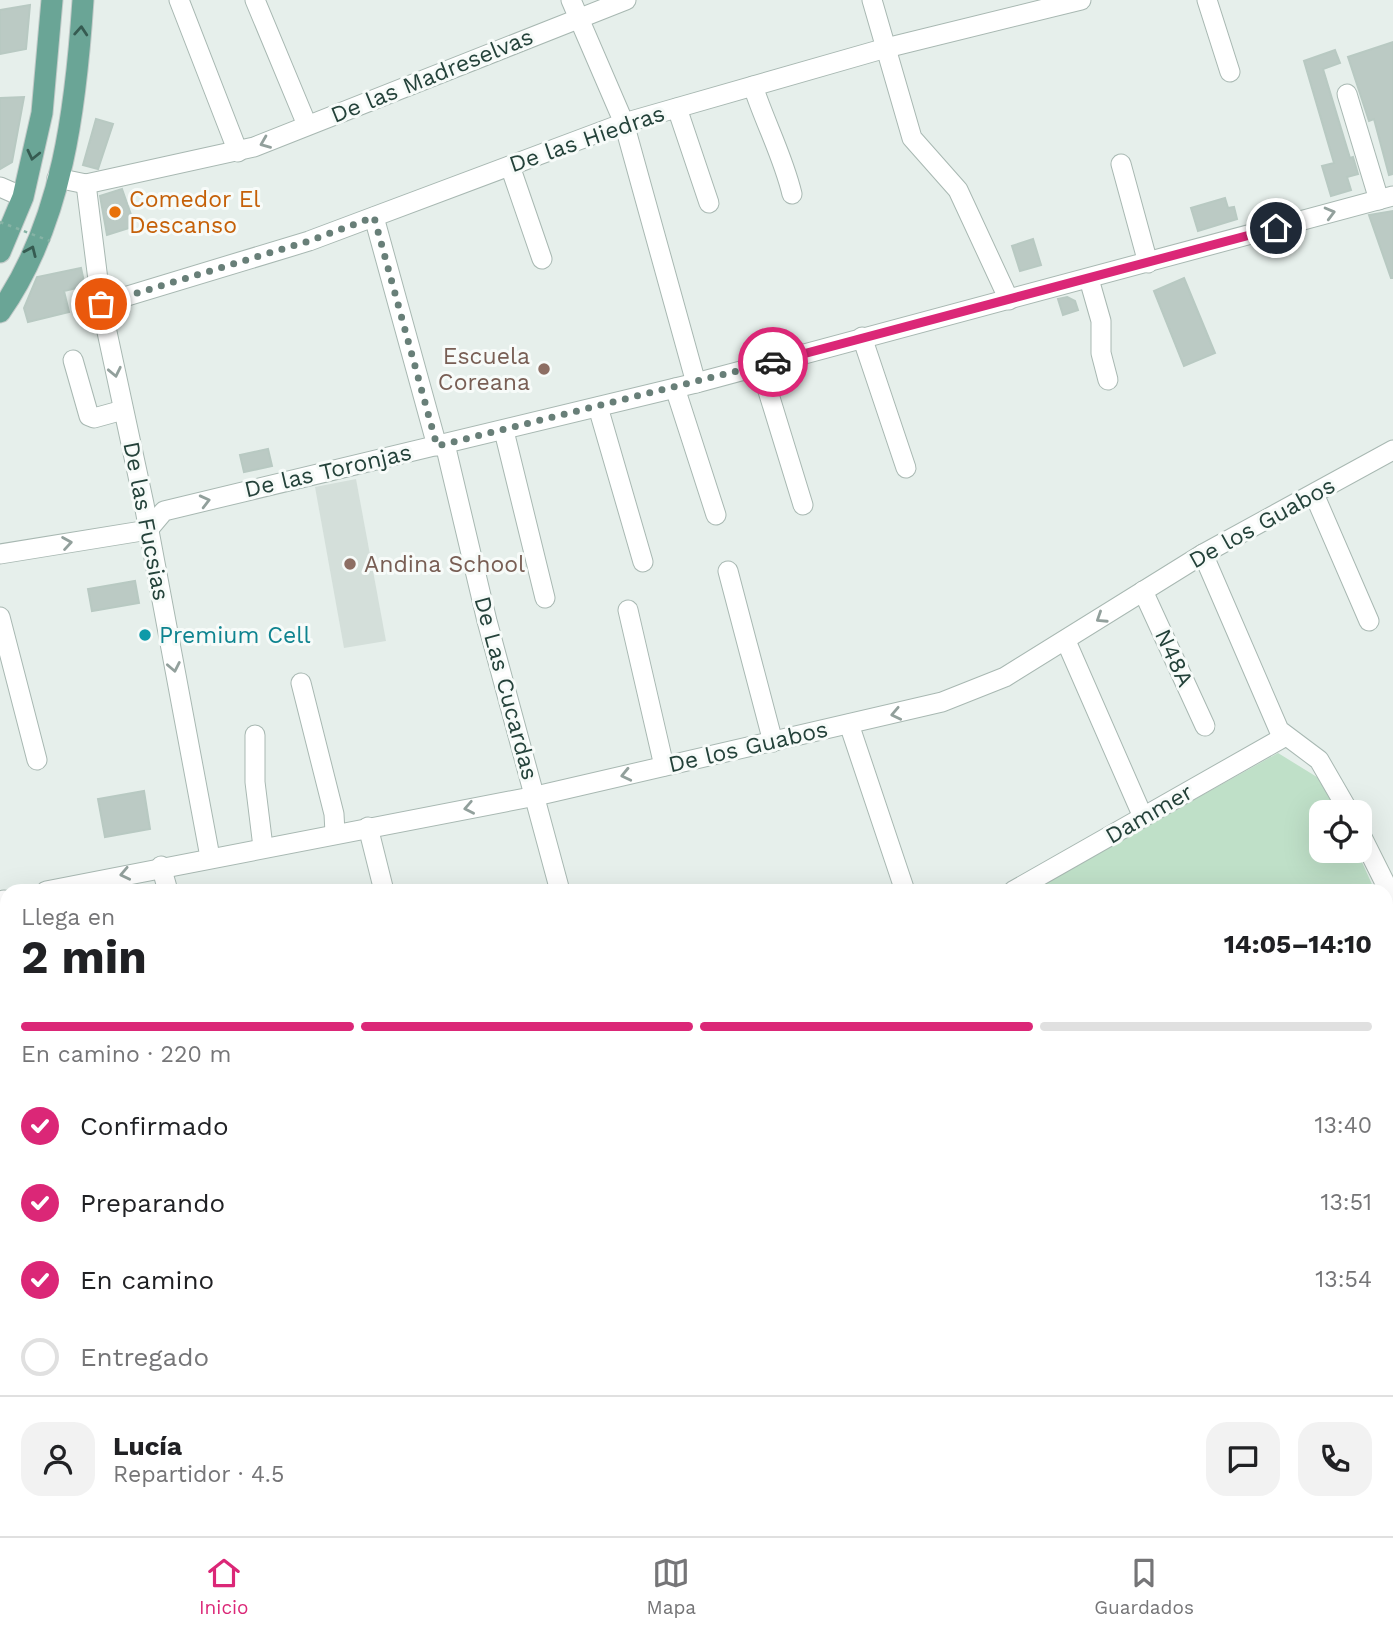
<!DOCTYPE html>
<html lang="es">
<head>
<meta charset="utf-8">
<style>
  body { margin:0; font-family:"Work Sans",sans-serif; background:#f2f2f2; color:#202124; height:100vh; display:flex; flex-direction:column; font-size:26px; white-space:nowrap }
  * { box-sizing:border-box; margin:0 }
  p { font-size:23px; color:#757577 }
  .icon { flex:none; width:38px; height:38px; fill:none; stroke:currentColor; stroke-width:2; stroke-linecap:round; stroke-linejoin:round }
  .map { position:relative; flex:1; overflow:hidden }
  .panel { position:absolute; left:0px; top:884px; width:1393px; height:653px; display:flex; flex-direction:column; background:#fff; border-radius:21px 21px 0 0; box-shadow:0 7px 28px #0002 }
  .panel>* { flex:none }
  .buttons { position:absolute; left:1309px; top:800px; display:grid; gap:14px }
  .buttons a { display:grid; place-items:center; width:63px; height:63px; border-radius:14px; background:#fff; box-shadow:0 7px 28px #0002; font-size:35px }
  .pin { position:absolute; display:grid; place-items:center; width:60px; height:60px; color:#fff; margin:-30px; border:4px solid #fff; border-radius:50%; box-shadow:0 2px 7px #0007 }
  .courier { position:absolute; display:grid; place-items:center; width:70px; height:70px; margin:-35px; border:5px solid #db2777; border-radius:50%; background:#fff; color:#222; box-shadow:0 2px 9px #0007 }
  .overview em { font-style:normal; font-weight:700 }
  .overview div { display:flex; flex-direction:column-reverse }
  .overview { display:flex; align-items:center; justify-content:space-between; height:119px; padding:0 21px }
  h1 { font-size:46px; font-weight:700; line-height:52px }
  .bar { display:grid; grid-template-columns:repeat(4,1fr); gap:10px 7px; align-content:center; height:84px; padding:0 21px }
  .bar i { height:9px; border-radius:5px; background:#e0e0e0 }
  .bar .current { background:#db2777 }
  .bar p { grid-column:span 4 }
  .line { display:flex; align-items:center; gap:18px; padding:0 21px; border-top:2px solid #e0e0e0 }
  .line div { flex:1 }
  .round { display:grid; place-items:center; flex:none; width:74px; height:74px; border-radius:21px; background:#f2f2f2 }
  ol { padding:0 21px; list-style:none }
  li { display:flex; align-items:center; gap:21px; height:77px }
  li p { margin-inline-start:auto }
  li .icon { padding:7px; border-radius:50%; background:#db2777; color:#fff; stroke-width:4 }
  li:last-child { color:#757577 }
  li i { width:38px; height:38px; border:4px solid #e0e0e0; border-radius:50% }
  .menu { display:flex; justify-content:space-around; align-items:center; height:98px; border-top:2px solid #e0e0e0; background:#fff; font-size:19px; color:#757577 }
  .menu a { display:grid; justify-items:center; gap:4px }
  .menu .current { color:#db2777 }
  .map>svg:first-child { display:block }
  .built { fill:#d4dfda }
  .green { fill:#bfe0c8 }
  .building { fill:#bbcac4; stroke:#b8c9c2; stroke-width:2 }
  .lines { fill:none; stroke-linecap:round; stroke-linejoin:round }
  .minor-casing { stroke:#a8b8b2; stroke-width:21 }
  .major-casing { stroke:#c2cac8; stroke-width:23 }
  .minor { stroke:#fff; stroke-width:19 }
  .major { stroke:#6aa596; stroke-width:21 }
  .path-bridge { stroke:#86b3a5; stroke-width:2.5; stroke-dasharray:3.5 5; stroke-linecap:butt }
  .oneway { stroke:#365b51 }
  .oneway2 { stroke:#92a09c }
  .done { stroke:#687f78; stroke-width:7; stroke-dasharray:0 12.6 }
  .route { stroke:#db2777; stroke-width:9 }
  .food-dot { fill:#e8710a; stroke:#f7fbf9; stroke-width:2.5 }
  .education-dot { fill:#8d6e63; stroke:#f7fbf9; stroke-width:2.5 }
  .culture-dot { fill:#0f9aa8; stroke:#f7fbf9; stroke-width:2.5 }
  .labels { text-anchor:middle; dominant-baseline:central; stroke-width:6; stroke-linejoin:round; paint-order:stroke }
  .street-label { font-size:23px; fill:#24423a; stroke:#f7fbf9 }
  .food-label { font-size:23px; fill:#c56008; stroke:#f7fbf9; text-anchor:start }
  .education-label { font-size:23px; fill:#785e54; stroke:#f7fbf9; text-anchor:end }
  .culture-label { font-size:23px; fill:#0d838f; stroke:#f7fbf9; text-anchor:start }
</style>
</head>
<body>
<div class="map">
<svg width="1393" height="1536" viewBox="0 0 1393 1536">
  <rect width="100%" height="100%" fill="#e6efeb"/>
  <polygon class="built" points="356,479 386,641 344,648 315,487"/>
  <polygon class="green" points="1278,753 1325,782 1339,812 1321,812 1321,850 1357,851 1375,891 1030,891"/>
  <g class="building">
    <polygon points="30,5 26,49 0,54 0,10"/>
    <polygon points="1393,42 1393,174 1389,175 1374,119 1369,121 1348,57"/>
    <polygon points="1335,50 1340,63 1323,69 1350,158 1353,157 1358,174 1347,177 1351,190 1331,196 1322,166 1334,163 1304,61"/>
    <polygon points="24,97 12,162 0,169 0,98"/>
    <polygon points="96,119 113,124 98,169 83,165"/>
    <polygon points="122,189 135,226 107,235 100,196"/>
    <polygon points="1225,198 1228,208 1234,207 1237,219 1198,231 1191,208"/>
    <polygon points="1393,211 1393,278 1391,278 1369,215"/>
    <polygon points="1033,239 1041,265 1020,271 1012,246"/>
    <polygon points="81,268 85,286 64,291 69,312 28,322 24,308 37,277"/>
    <polygon points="1184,278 1215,353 1184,366 1154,291"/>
    <polygon points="1067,297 1075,301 1078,310 1063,315 1058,299"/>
    <polygon points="268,449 272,466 244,472 240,455"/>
    <polygon points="135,581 139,603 92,611 88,589"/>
    <polygon points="144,791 150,829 105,837 98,799"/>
  </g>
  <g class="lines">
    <g class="minor-casing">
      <g id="minor">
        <polyline points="179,0 238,152"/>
        <polyline points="255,0 307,125"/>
        <polyline points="571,0 624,123 696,383"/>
        <polyline points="872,0 912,138 958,190 1009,300"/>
        <polyline points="1207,0 1230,72"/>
        <path d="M753 86C765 123 783 156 792 194"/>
        <polyline points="1347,94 1379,200"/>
        <polyline points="677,108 709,203"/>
        <polyline points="1121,164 1148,263"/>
        <polyline points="510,166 542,259"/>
        <polyline points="57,178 86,184 254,147 626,0"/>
        <polyline points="86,184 101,304 144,504 210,857"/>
        <polyline points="0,187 23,197"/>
        <polyline points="374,217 437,446"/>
        <polyline points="1089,279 1101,321 1101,353 1108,380"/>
        <polyline points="101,304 309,241 624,123 886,48 1081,0"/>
        <polyline points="862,337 906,468"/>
        <polyline points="73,360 89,416 94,418 123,410"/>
        <polyline points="760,365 803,505"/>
        <polyline points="675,388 716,515"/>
        <polyline points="598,407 643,562"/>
        <polyline points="504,431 545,598"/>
        <polyline points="445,444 487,621 560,891"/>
        <polyline points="1314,494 1369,621"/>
        <polyline points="0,554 148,530 164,511 696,383 1393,196"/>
        <polyline points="1203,554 1279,730 1319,760 1349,812"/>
        <polyline points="728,571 773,742"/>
        <polyline points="1143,591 1205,726"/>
        <polyline points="628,610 664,766"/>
        <polyline points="0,617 37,760"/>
        <polyline points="1066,641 1143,817"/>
        <polyline points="301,683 334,814 335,833"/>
        <polyline points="849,724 905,891"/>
        <polyline points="255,735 255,782 263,847"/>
        <polyline points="368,827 384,891"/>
        <polyline points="1360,833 1393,899"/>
        <polyline points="161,866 168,891"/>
        <polyline points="46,891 536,796 942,702 1005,677 1203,554 1393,450"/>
        <polyline points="1013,891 1284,737"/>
        <polyline points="4,900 7,911"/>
        <polyline points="1386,939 1393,936"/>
        <polyline points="1386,1073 1393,1074"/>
        <polyline points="1386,1101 1393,1101"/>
        <polyline points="0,1171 7,1170"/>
        <polyline points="0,1254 7,1261"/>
        <polyline points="0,1440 7,1434"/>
        <polyline points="0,1471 7,1477"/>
        <polyline points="62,1530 68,1536"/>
        <polyline points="256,1530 277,1536"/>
        <polyline points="702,1530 704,1536"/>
        <polyline points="1217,1530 1219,1536"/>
      </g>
    </g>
    <g class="major-casing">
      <g id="major">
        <polyline points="0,252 23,197 42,113 52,0"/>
        <path d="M0 312C63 222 76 106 83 0"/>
        <polyline points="1386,1300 1393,1296"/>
        <polyline points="1386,1332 1393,1329"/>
        <polyline points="882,1536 895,1530"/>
        <polyline points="965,1536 978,1530"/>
      </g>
    </g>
    <use href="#minor" class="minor"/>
    <use href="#major" class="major"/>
    <polyline class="path-bridge" points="0,222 50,241"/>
  </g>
  <defs><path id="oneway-chevron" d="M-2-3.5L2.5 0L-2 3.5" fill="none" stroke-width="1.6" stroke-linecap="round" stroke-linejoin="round" transform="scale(1.75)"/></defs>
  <g class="oneway">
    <use href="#oneway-chevron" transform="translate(81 31) rotate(-86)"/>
    <use href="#oneway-chevron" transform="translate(33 155) rotate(103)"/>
    <use href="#oneway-chevron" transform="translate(31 251) rotate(-66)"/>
  </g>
  <g class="oneway2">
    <use href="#oneway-chevron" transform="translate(265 143) rotate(158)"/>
    <use href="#oneway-chevron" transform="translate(1330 213) rotate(-15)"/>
    <use href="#oneway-chevron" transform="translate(115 372) rotate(78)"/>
    <use href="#oneway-chevron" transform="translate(205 501) rotate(-14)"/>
    <use href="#oneway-chevron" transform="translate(67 543) rotate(-9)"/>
    <use href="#oneway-chevron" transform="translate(1101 618) rotate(147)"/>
    <use href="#oneway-chevron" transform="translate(174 667) rotate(79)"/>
    <use href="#oneway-chevron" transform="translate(896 714) rotate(168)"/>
    <use href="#oneway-chevron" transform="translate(626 775) rotate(167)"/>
    <use href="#oneway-chevron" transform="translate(469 808) rotate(169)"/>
    <use href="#oneway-chevron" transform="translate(125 874) rotate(168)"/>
  </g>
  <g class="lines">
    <polyline class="done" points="101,304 309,241 374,217 437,446 773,362"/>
    <polyline class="route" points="773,362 1276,228"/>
  </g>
  <circle class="food-dot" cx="115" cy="212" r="7"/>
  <g class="education-dot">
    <circle cx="544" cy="369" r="7"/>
    <circle cx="350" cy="564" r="7"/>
  </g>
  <circle class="culture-dot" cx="145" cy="635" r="7"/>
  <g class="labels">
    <g class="street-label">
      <text transform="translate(432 76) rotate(-22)">De las Madreselvas</text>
      <text transform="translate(587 139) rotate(-19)">De las Hiedras</text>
      <text transform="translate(328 471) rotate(-13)">De las Toronjas</text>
      <text transform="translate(146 521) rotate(79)">De las Fucsias</text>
      <text transform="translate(1262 523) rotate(-29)">De los Guabos</text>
      <text transform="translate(1174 658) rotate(65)">N48A</text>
      <text transform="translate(506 688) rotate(75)">De Las Cucardas</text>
      <text transform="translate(748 747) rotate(-13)">De los Guabos</text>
      <text transform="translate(1149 814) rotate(-30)">Dammer</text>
    </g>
    <g class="food-label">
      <text x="129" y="199">Comedor El<tspan x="129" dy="26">Descanso</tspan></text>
    </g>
    <g class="education-label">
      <text x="530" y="356">Escuela<tspan x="530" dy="26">Coreana</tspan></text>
      <text x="364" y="564" text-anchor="start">Andina School</text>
    </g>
    <g class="culture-label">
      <text x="159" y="635">Premium Cell</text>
    </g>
  </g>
</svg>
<div class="buttons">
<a><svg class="icon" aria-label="locate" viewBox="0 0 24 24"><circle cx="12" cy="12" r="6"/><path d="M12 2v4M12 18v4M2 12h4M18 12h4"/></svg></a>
</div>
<div class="pin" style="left:101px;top:304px;background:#ea580c"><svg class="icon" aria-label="bag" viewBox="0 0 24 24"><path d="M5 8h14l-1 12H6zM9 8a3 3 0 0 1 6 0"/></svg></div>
<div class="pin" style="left:1276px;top:228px;background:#1f2937"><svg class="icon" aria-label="home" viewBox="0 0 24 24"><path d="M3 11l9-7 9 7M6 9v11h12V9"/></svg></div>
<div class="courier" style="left:773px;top:362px"><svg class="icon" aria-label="car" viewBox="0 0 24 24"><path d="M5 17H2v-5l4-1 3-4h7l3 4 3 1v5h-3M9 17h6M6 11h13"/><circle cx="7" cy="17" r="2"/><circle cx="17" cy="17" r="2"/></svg></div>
<section class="panel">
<div class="overview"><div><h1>2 min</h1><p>Llega en</p></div><em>14:05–14:10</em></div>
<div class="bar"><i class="current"></i><i class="current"></i><i class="current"></i><i></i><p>En camino · 220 m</p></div>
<ol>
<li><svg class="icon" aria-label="check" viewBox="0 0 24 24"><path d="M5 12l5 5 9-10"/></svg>Confirmado<p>13:40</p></li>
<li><svg class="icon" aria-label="check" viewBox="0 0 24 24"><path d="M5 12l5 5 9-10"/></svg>Preparando<p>13:51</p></li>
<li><svg class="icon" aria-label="check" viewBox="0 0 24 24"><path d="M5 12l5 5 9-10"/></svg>En camino<p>13:54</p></li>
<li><i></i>Entregado</li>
</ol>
<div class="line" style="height:126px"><a class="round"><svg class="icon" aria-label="person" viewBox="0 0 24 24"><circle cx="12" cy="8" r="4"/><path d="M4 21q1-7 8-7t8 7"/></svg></a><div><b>Lucía</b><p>Repartidor · 4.5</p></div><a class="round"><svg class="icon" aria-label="chat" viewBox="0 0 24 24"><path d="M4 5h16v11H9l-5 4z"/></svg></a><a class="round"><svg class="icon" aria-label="phone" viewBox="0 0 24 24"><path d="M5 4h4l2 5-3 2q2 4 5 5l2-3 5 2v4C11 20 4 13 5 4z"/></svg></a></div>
</section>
</div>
<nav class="menu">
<a class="current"><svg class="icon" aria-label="home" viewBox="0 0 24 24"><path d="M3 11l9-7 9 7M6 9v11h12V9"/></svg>Inicio</a>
<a><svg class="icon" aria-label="map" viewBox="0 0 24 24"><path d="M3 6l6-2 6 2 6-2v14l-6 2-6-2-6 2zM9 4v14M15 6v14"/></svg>Mapa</a>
<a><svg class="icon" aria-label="saved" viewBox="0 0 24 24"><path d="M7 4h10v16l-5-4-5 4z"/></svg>Guardados</a>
</nav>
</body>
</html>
